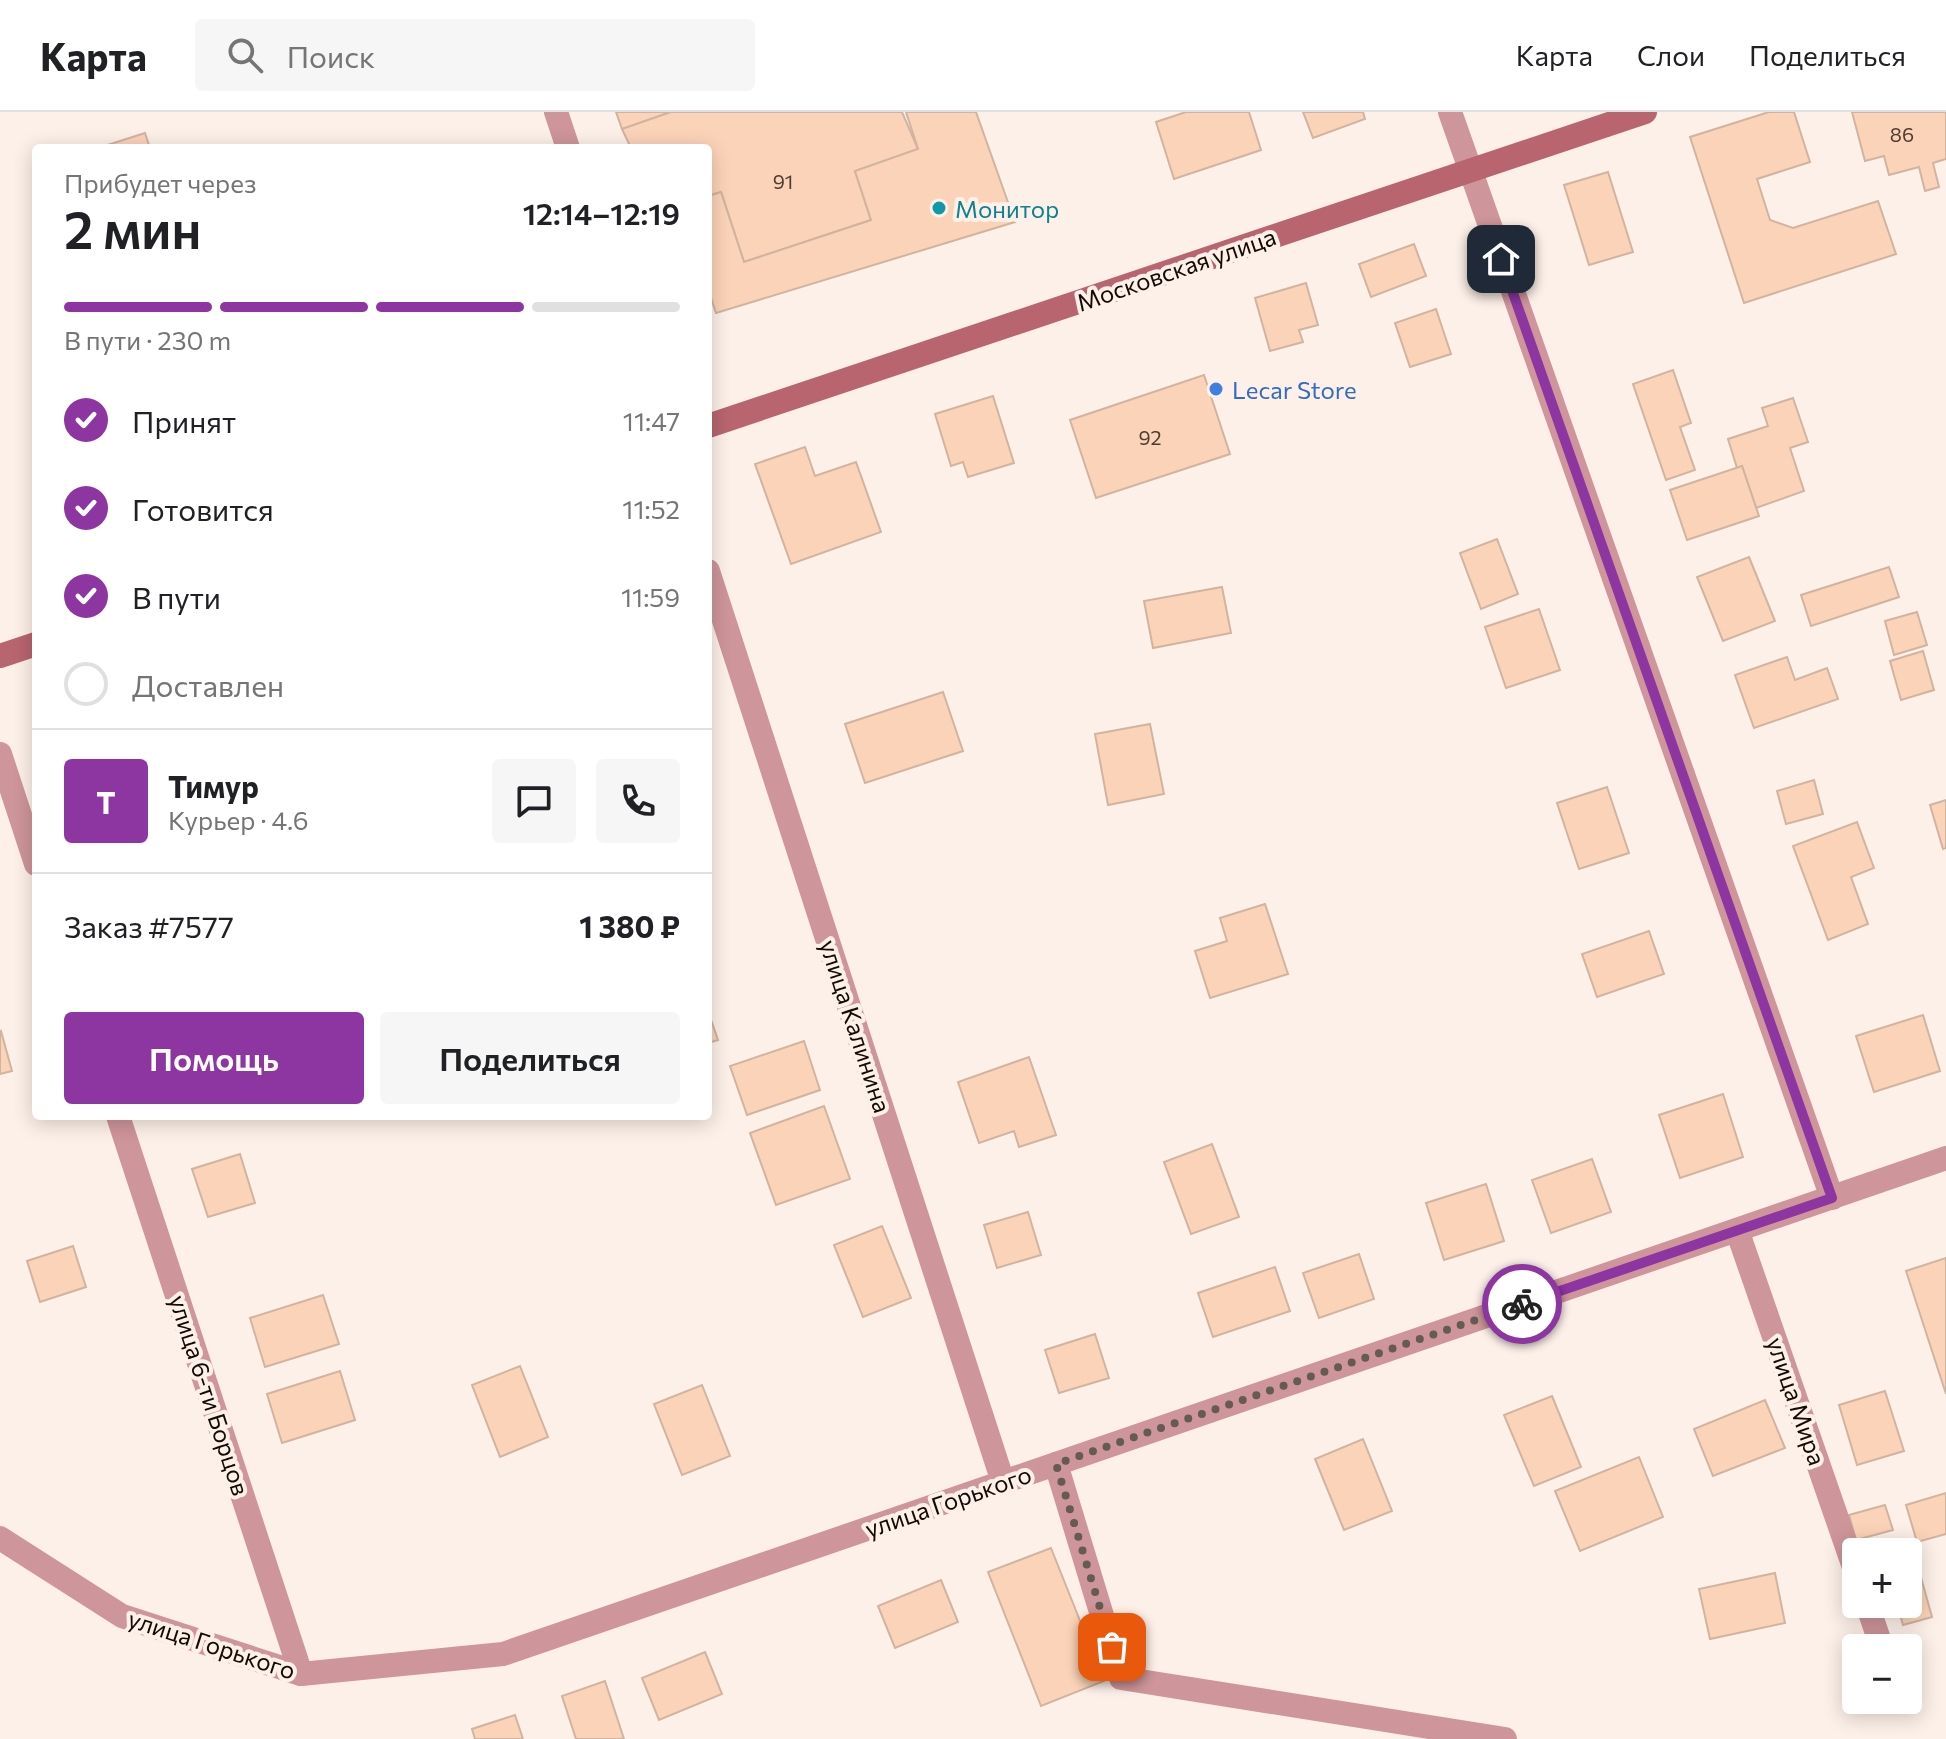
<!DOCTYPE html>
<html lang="ru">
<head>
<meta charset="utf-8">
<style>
  body { margin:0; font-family:Commissioner,sans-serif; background:#f6f6f6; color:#202124; height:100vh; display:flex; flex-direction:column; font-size:30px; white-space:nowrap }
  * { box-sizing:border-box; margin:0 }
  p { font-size:26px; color:#757577 }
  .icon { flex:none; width:44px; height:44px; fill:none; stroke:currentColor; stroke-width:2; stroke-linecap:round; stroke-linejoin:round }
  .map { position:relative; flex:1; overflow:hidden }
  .panel { position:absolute; left:32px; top:32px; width:680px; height:976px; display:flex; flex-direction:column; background:#fff; border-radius:8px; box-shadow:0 4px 20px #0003 }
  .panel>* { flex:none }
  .tools { position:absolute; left:1842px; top:1426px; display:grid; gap:16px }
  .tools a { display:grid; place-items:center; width:80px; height:80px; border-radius:8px; background:#fff; box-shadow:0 4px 20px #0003; font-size:40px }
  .pin { position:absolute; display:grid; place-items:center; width:68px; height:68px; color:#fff; margin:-34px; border-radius:16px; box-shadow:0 4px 12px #0006 }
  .courier { position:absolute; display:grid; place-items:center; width:80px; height:80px; margin:-40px; border:6px solid #8d35a1; border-radius:50%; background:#fff; color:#222; box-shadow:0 2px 10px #0007 }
  .overview em { font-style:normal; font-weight:600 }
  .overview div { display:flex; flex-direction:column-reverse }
  .overview { display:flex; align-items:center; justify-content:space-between; height:136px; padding:0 32px }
  h1 { font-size:52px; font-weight:600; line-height:60px }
  .bar { display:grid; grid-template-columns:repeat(4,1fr); gap:12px 8px; align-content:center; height:96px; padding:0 32px }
  .bar i { height:10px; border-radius:6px; background:#e0e0e0 }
  .bar .current { background:#8d35a1 }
  .bar p { grid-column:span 4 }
  .line { display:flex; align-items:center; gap:20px; padding:0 32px; border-top:2px solid #e0e0e0 }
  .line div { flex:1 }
  .round { display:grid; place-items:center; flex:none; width:84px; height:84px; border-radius:8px; background:#f6f6f6 }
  ol { padding:0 32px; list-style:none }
  li { display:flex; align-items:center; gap:24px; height:88px }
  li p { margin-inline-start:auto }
  li .icon { padding:8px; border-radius:50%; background:#8d35a1; color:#fff; stroke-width:4 }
  li:last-child { color:#757577 }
  li i { width:44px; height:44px; border:4px solid #e0e0e0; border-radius:50% }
  .primary-button { display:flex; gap:16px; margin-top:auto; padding:16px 32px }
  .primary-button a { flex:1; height:92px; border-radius:8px; background:#8d35a1; color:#fff; font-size:32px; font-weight:600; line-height:92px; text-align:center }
  .primary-button a+a { background:#f6f6f6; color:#202124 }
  header { display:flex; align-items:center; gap:48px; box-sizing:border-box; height:112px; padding:0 40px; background:#fff; border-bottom:2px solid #e0e0e0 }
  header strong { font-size:38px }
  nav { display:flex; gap:44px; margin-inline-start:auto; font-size:28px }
  .search { width:560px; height:72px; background:#f6f6f6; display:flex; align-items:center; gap:20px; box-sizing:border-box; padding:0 28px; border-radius:8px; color:#757577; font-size:30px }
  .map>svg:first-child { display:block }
  .building { fill:#fbd3b8; stroke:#d1b4a0; stroke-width:2 }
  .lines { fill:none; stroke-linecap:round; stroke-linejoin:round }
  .street { stroke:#ce959a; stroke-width:24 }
  .secondary { stroke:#b8656f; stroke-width:24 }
  .done { stroke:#655a54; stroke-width:8; stroke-dasharray:0 14.4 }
  .route { stroke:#8d35a1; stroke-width:10 }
  .culture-dot { fill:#0f9aa8; stroke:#fdf0e8; stroke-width:3 }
  .shop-dot { fill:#3f7fe0; stroke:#fdf0e8; stroke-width:3 }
  .labels { text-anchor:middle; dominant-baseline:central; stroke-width:8; stroke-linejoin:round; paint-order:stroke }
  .number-label { font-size:20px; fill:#4d3c31 }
  .culture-label { font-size:24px; fill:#0d838f; stroke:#fdf0e8; text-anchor:start }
  .street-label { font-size:24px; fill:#130a04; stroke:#fdf0e8 }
  .shop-label { font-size:24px; fill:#366cbe; stroke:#fdf0e8; text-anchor:start }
</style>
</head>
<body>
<header>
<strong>Карта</strong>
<div class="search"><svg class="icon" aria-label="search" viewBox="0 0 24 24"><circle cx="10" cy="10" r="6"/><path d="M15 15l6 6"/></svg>Поиск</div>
<nav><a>Карта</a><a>Слои</a><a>Поделиться</a></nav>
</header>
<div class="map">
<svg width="1946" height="1627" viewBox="0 0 1946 1627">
  <rect width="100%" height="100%" fill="#fdf0e8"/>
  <g class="building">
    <polygon points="616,0 671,0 622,17"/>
    <polygon points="671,0 902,0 918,37 855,59 871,108 744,150 721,80 708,84 708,36 631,36 622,17"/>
    <polygon points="906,0 976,0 1015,110 716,201 708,177 708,84 721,80 744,150 871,108 855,59 918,37"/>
    <polygon points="1186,0 1249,0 1261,38 1174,67 1156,10"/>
    <polygon points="1303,0 1363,0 1365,7 1313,26"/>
    <polygon points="1769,0 1794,0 1810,50 1757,67 1770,108 1793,116 1878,89 1896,142 1744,191 1690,25"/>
    <polygon points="1852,0 1946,0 1946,47 1933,51 1939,75 1925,79 1919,55 1889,63 1884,44 1865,49"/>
    <polygon points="145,21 150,36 98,36"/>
    <polygon points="1608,60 1633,140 1589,153 1564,73"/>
    <polygon points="1414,132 1426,164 1371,185 1359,152"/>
    <polygon points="1306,171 1318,213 1299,218 1303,230 1270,239 1255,186"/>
    <polygon points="1436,197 1451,242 1410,255 1395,211"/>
    <polygon points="1673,258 1691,311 1680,315 1695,358 1666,368 1633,272"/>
    <polygon points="1204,263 1230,342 1096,386 1070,308"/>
    <polygon points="993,284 1014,351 968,365 963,350 951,354 935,302"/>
    <polygon points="1793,286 1808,330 1790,336 1804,379 1756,396 1742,354 1737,356 1728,327 1768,314 1762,296"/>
    <polygon points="805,335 815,364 856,350 881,420 791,452 755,352"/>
    <polygon points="1742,354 1759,404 1687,428 1670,378"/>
    <polygon points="1497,427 1518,482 1481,497 1460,441"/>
    <polygon points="1749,445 1775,509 1723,529 1697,465"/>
    <polygon points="1889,455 1899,485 1811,514 1801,483"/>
    <polygon points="1222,475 1231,521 1153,536 1144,489"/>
    <polygon points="1539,497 1560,558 1506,576 1485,515"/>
    <polygon points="1917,500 1927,533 1894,543 1885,509"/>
    <polygon points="1923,539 1934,578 1901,588 1890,549"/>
    <polygon points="1787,545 1795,568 1827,556 1838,587 1754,616 1735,563"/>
    <polygon points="943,580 963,639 865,671 845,612"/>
    <polygon points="1150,612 1164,682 1108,693 1095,622"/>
    <polygon points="1814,668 1823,702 1786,712 1777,679"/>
    <polygon points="1607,675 1629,741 1579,757 1557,691"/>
    <polygon points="1946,688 1946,736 1943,737 1930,693"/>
    <polygon points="1857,710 1874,756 1851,765 1868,812 1828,828 1793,734"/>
    <polygon points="1265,792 1288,862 1210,886 1195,839 1227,829 1220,806"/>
    <polygon points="1649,819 1664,862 1597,885 1582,842"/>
    <polygon points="708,899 718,928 708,931"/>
    <polygon points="1923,903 1940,959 1874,980 1856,924"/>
    <polygon points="1,919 12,959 0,962 0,920"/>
    <polygon points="804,929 820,978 747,1003 730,954"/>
    <polygon points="1029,945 1056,1023 1019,1035 1014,1019 979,1031 958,970"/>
    <polygon points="1723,982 1743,1045 1680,1066 1659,1003"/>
    <polygon points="824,994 850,1067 776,1093 750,1021"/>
    <polygon points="1212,1032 1239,1105 1191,1122 1164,1050"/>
    <polygon points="240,1042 255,1091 208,1105 192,1057"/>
    <polygon points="1592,1047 1611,1100 1551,1121 1532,1068"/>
    <polygon points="1486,1072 1504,1129 1444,1148 1426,1091"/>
    <polygon points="1028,1100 1041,1143 997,1156 984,1113"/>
    <polygon points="882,1114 911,1186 863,1205 834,1133"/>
    <polygon points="73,1134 86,1175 40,1190 27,1149"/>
    <polygon points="1359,1142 1374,1187 1319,1206 1303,1161"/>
    <polygon points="1946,1146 1946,1282 1906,1159"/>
    <polygon points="1275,1155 1290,1199 1213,1225 1198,1181"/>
    <polygon points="323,1183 339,1232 265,1255 250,1206"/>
    <polygon points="1095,1222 1109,1266 1059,1281 1045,1238"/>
    <polygon points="520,1254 548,1325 500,1345 472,1273"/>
    <polygon points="340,1259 355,1308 282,1331 267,1282"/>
    <polygon points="702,1273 730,1344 682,1363 654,1292"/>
    <polygon points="1885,1279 1904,1339 1857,1353 1839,1293"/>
    <polygon points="1552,1284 1581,1355 1534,1374 1504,1303"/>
    <polygon points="1765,1288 1785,1336 1713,1364 1694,1317"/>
    <polygon points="1363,1327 1392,1399 1344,1418 1315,1347"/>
    <polygon points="1639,1345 1663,1405 1580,1439 1555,1379"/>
    <polygon points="1946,1381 1946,1422 1917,1430 1906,1393"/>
    <polygon points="1885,1393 1893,1418 1856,1428 1849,1403"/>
    <polygon points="1051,1436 1104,1569 1041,1594 988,1460"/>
    <polygon points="1917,1451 1932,1505 1903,1513 1897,1492 1908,1492 1908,1454"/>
    <polygon points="1775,1461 1785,1511 1710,1527 1699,1477"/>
    <polygon points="941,1468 958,1510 895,1536 878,1494"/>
    <polygon points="705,1540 722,1582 659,1608 642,1566"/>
    <polygon points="605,1569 624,1627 576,1627 562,1584"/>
    <polygon points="515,1603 523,1627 475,1627 472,1617"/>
  </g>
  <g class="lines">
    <g class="street">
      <polyline points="556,0 568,36"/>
      <polyline points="1450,0 1832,1086"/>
      <polyline points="708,459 1003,1370"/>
      <polyline points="0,642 36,752"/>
      <polyline points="118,1004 301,1562"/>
      <polyline points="1737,1118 1856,1461"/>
      <polyline points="1056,1352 1121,1566 1505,1627"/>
      <polyline points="0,1426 122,1504 301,1562 503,1542 1946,1046"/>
      <polyline points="1867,1492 1882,1536"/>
    </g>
    <g class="secondary">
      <polyline points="708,314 1645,0"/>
      <polyline points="0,544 36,532"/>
    </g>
  </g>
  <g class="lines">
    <polyline class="done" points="1112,1535 1056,1352 1522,1192"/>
    <polyline class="route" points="1501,147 1832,1086 1522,1192"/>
  </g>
  <circle class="culture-dot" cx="939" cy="96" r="8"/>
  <circle class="shop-dot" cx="1216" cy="277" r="8"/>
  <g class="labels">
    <g class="number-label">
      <text x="1902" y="22">86</text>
      <text x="783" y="69">91</text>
      <text x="1150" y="325">92</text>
    </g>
    <g class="culture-label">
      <text x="955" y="96">Монитор</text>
    </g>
    <g class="street-label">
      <text transform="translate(1176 157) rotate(-19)">Московская улица</text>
      <text transform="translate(856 914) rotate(72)">улица Калинина</text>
      <text transform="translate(210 1283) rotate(72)">улица 6-ти Борцов</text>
      <text transform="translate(1797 1289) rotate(71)">улица Мира</text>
      <text transform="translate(948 1389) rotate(-19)">улица Горького</text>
      <text transform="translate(212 1532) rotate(18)">улица Горького</text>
    </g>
    <g class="shop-label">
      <text x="1232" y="277">Lecar Store</text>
    </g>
  </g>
</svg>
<div class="tools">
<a>+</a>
<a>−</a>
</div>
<div class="pin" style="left:1112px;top:1535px;background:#ea580c"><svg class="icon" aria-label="bag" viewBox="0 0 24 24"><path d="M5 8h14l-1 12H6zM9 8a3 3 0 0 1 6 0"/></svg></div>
<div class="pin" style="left:1501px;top:147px;background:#1f2937"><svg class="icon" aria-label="home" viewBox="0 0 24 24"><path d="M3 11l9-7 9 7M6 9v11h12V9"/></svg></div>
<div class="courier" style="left:1522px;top:1192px"><svg class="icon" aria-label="bike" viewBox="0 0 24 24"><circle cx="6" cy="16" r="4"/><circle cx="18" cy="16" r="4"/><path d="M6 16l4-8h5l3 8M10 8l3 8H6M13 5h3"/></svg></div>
<section class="panel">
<div class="overview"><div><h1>2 мин</h1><p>Прибудет через</p></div><em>12:14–12:19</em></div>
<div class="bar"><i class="current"></i><i class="current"></i><i class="current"></i><i></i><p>В пути · 230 m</p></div>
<ol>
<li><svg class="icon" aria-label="check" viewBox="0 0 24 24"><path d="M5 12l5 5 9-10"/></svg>Принят<p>11:47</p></li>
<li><svg class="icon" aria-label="check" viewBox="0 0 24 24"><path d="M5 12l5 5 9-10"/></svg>Готовится<p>11:52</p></li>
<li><svg class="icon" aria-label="check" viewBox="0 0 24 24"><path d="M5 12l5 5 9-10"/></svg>В пути<p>11:59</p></li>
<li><i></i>Доставлен</li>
</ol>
<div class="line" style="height:144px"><b class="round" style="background:#8d35a1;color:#fff">Т</b><div><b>Тимур</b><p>Курьер · 4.6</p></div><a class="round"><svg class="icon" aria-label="chat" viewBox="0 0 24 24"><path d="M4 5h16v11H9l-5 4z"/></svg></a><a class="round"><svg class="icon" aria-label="phone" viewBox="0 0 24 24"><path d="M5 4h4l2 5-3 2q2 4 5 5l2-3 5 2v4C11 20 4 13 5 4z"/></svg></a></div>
<div class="line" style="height:104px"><div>Заказ #7577</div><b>1 380 ₽</b></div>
<div class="primary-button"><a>Помощь</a><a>Поделиться</a></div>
</section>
</div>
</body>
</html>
